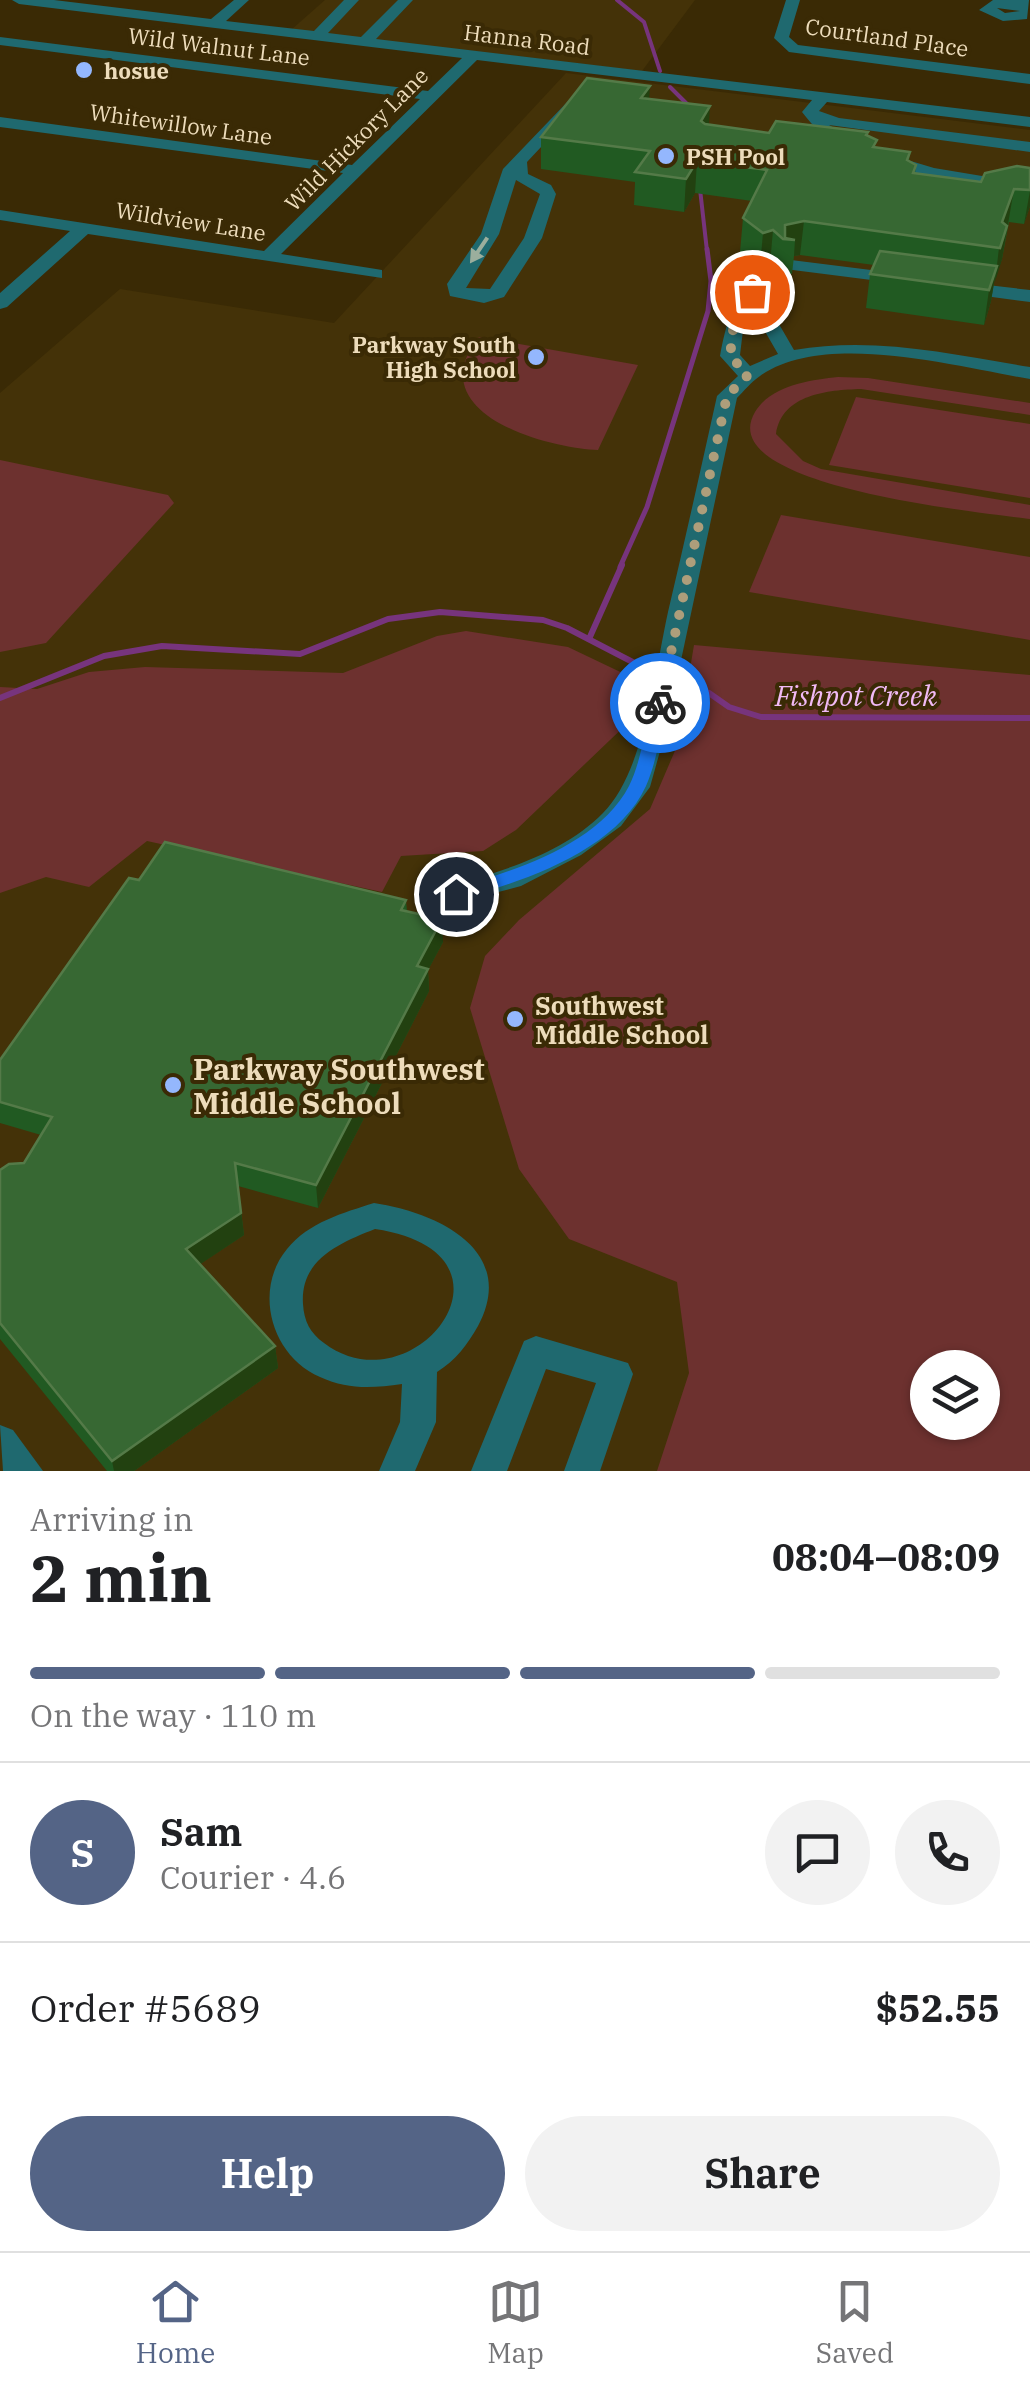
<!DOCTYPE html>
<html lang="en">
<head>
<meta charset="utf-8">
<style>
  body { margin:0; font-family:"IBM Plex Serif",serif; background:#f2f2f2; color:#202124; height:100vh; display:flex; flex-direction:column; font-size:38px; white-space:nowrap }
  * { box-sizing:border-box; margin:0 }
  p { font-size:32px; color:#757577 }
  .icon { flex:none; width:55px; height:55px; fill:none; stroke:currentColor; stroke-width:2; stroke-linecap:round; stroke-linejoin:round }
  .map { position:relative; height:1471px; overflow:hidden }
  .details { display:flex; flex-direction:column; background:#fff; flex:1 }
  .details>* { flex:none }
  .controls { position:absolute; left:910px; top:1350px; display:grid; gap:20px }
  .controls a { display:grid; place-items:center; width:90px; height:90px; border-radius:50%; background:#fff; box-shadow:0 2px 8px #0004; font-size:50px }
  .pin { position:absolute; display:grid; place-items:center; width:85px; height:85px; color:#fff; margin:-42px; border:5px solid #fff; border-radius:50%; box-shadow:0 2px 10px #0007 }
  .courier { position:absolute; display:grid; place-items:center; width:100px; height:100px; margin:-50px; border:8px solid #1a73e8; border-radius:50%; background:#fff; color:#222; box-shadow:0 2px 12px #0007 }
  .head em { font-style:normal; font-weight:700 }
  .head div { display:flex; flex-direction:column-reverse }
  .head { display:flex; align-items:center; justify-content:space-between; height:170px; padding:0 30px }
  h1 { font-size:65px; font-weight:700; line-height:75px }
  .bar { display:grid; grid-template-columns:repeat(4,1fr); gap:15px 10px; align-content:center; height:120px; padding:0 30px }
  .bar i { height:12px; border-radius:8px; background:#e0e0e0 }
  .bar .active { background:#546486 }
  .bar p { grid-column:span 4 }
  .line { display:flex; align-items:center; gap:25px; padding:0 30px; border-top:2px solid #e0e0e0 }
  .line div { flex:1 }
  .round { display:grid; place-items:center; flex:none; width:105px; height:105px; border-radius:52px; background:#f2f2f2 }
  .cta { display:flex; gap:20px; margin-top:auto; padding:20px 30px }
  .cta a { flex:1; height:115px; border-radius:60px; background:#546486; color:#fff; font-size:40px; font-weight:700; line-height:115px; text-align:center }
  .cta a+a { background:#f2f2f2; color:#202124 }
  .tab-bar { display:flex; justify-content:space-around; align-items:center; height:140px; border-top:2px solid #e0e0e0; background:#fff; font-size:28px; color:#757577 }
  .tab-bar a { display:grid; justify-items:center; gap:5px }
  .tab-bar .active { color:#546486 }
  .map>svg:first-child { display:block }
  .built { fill:#443208; fill-rule:evenodd }
  .green { fill:#6d312f; fill-rule:evenodd }
  .lines { fill:none; stroke-linecap:round; stroke-linejoin:round }
  .stream-far2 { stroke:#77347d; stroke-width:4 }
  .stream-far1 { stroke:#77347d; stroke-width:5 }
  .stream { stroke:#77347d; stroke-width:6 }
  .minor { fill:#1f696f; fill-rule:evenodd }
  .wall { fill:#215a22 }
  .shaded-wall { fill:#224110 }
  .building { fill:#376833; stroke:#547a48; stroke-width:2.5 }
  .oneway { fill:#9bae9d }
  .route { fill:#1a73e8 }
  .done { stroke:#ae9e7b; stroke-width:10; stroke-dasharray:0 18 }
  .poi-dot { fill:#94b7fd; stroke:#3a2a05; stroke-width:4 }
  .labels { text-anchor:middle; dominant-baseline:central; stroke-width:8; stroke-linejoin:round; paint-order:stroke }
  .far-street-label { font-size:22px; fill:#eddcbb; stroke:#3a2a05 }
  .far-poi-label { font-size:22px; font-weight:bold; fill:#eddcbb; stroke:#3a2a05; text-anchor:start }
  .poi-label { font-size:25px; font-weight:bold; fill:#eddcbb; stroke:#3a2a05; text-anchor:start }
  .water-label { font-size:28px; font-style:italic; fill:#f1baf5; stroke:#3a2a05 }
  .near-poi-label { font-size:30px; font-weight:bold; fill:#eddcbb; stroke:#3a2a05; text-anchor:start }
</style>
</head>
<body>
<div class="map">
<svg width="1030" height="1471" viewBox="0 0 1030 1471">
  <rect width="100%" height="100%" fill="#3a2a05"/>
  <g class="built">
    <polygon points="325,0 695,0 642,71 291,30"/>
    <path d="M566 73 1030 130V1471H0V393L120 289 334 323ZM928 1368H982V1422H928Z"/>
  </g>
  <g class="green">
    <path d="M479 337 638 365 598 450C557 449 451 423 464 365 466 355 474 345 479 337Z"/>
    <path d="M838 377 868 378 1030 403V415L861 389C828 390 782 394 776 434L803 461 821 469 1030 505V519C990 513 710 488 755 412 771 385 811 380 838 377Z"/>
    <polygon points="856,397 1030,424 1030,498 829,465"/>
    <polygon points="0,460 168,495 174,503 46,643 0,652"/>
    <polygon points="781,515 1030,557 1030,640 749,592"/>
    <polygon points="466,631 568,647 635,679 633,718 516,830 483,851 401,856 382,892 147,841 89,887 46,877 0,893 0,687 37,689 89,672 145,667 343,673 437,636"/>
    <path d="M694 645 1030 675V1471H657L689 1373 677 1282 569 1239 519 1169 470 1008 485 956 519 920 650 809 677 746ZM928 1368H982V1422H928Z"/>
  </g>
  <g class="lines">
    <g class="stream-far2">
      <polyline points="617,0 644,22 660,71"/>
      <polyline points="670,87 690,107"/>
      <polyline points="700,189 707,251"/>
    </g>
    <polyline class="stream-far1" points="620,567 647,507 708,311 711,281 707,249"/>
    <g class="stream">
      <polyline points="589,639 622,565"/>
      <polyline points="0,698 104,656 162,646 300,654 388,619 440,612 543,620 567,628 677,685 709,693 729,707 761,717 1030,718"/>
    </g>
    <g class="minor">
      <path d="M12 0H54L211 19 234 0H249L226 21 314 31 344 0H359L328 33 361 37 398 0H413L376 39 1030 117V127L827 102 819 111 839 118 1030 142V152L829 125 853 139 855 142 847 147C827 140 815 129 802 112L812 100 477 60 281 254 376 269 382 270V278L88 234 7 307 0 309V293L70 231 0 220V210L264 251 343 173 0 127V117L352 165 420 99 0 45V37L428 91 462 58 19 4Z"/>
      <polygon points="786,0 800,0 789,37 798,45 1030,74 1030,84 789,52 774,38"/>
      <path d="M1029 0 1027 19 1003 21 979 10 993 0ZM997 8 1020 11 1005 13Z"/>
      <path d="M573 96 586 99 527 162 528 174 551 185 556 194 542 238 504 297 484 303 450 296 447 284 481 234 503 169ZM516 180 540 194 524 238 490 289 466 288 499 234Z"/>
      <polygon points="884,153 934,168 1030,184 1030,194 932,178 878,161 876,158"/>
      <polygon points="791,260 895,273 904,278 895,283 785,269 785,261"/>
      <path d="M768 267 777 272 761 293 794 350C874 336 951 354 1030 367V379C957 367 825 330 760 376 751 382 744 391 737 398L667 726 650 787 621 826 581 855 521 886 456 903 446 901 442 894 446 887C500 872 563 854 603 813 645 771 655 670 668 612 685 540 701 468 717 396L738 376 720 356C725 327 737 278 768 267ZM752 309 778 354 750 366 740 355 744 322Z"/>
      <polygon points="961,282 1030,290 1030,302 955,292 952,288"/>
      <path d="M374 1203C435 1212 519 1249 478 1326 467 1345 456 1360 437 1372L436 1422 415 1471H379L400 1422 402 1384C373 1388 348 1390 320 1377 271 1356 253 1290 287 1249 309 1222 343 1213 374 1203ZM375 1229C536 1253 414 1411 324 1343 310 1333 304 1321 303 1304 300 1260 339 1243 375 1229Z"/>
      <polygon points="536,1336 628,1363 633,1374 600,1471 564,1471 596,1383 546,1369 507,1471 471,1471 524,1341"/>
      <polygon points="0,1425 13,1430 43,1471 3,1471"/>
    </g>
  </g>
  <g class="wall">
    <polygon points="649,99 709,125 769,133 867,136 876,147 910,152 909,162 916,165 915,174 981,182 1030,168 1030,206 1024,224 1009,222 1002,259 994,282 991,301 984,325 866,308 870,274 874,265 800,255 794,256 792,274 780,272 770,264 760,267 740,252 743,218 752,201 695,193 684,212 634,205 635,182 541,169 541,137"/>
    <polygon points="406,900 407,911 443,942 428,970 429,991 318,1208 238,1186 244,1235 200,1264 275,1346 278,1368 134,1471 107,1471 0,1339 0,1170 24,1163 41,1135 0,1123 0,1060"/>
  </g>
  <g class="shaded-wall">
    <polygon points="650,86 648,117 641,98"/>
    <polygon points="710,106 708,138 701,121"/>
    <polygon points="697,161 695,193 684,212 686,179"/>
    <polygon points="1014,189 1002,259 995,282 1002,222"/>
    <polygon points="1030,190 1030,206 1024,224 1030,191"/>
    <polygon points="804,221 800,255 794,256 795,240 784,239 785,225"/>
    <polygon points="773,230 770,264 760,267 763,233"/>
    <polygon points="997,266 991,301 984,325 989,290"/>
    <polygon points="442,919 443,942 428,970 429,991 318,1208 316,1185 417,966"/>
    <polygon points="235,1163 244,1235 190,1271 186,1249"/>
    <polygon points="275,1346 278,1368 134,1471 114,1471 112,1461"/>
  </g>
  <g class="building">
    <polygon points="587,78 650,86 641,98 710,106 701,121 705,124 769,133 776,121 868,132 866,135 877,140 873,147 910,152 907,160 916,165 913,173 981,182 985,173 1017,166 1030,168 1030,190 1014,189 1002,222 1007,226 1000,248 804,221 785,225 785,238 795,240 783,239 773,230 763,233 743,218 767,170 697,161 686,179 635,172 650,151 541,137"/>
    <polygon points="880,251 997,266 989,290 870,274"/>
    <polygon points="165,842 406,900 401,910 442,919 417,966 428,969 316,1185 235,1163 241,1213 186,1249 275,1346 112,1461 0,1323 0,1170 9,1164 24,1163 52,1117 0,1102 0,1060 129,878 139,880"/>
  </g>
  <defs><path id="oneway-solid" d="M-6-.8H1V-3.2L6.5 0L1 3.2V.8H-6Z" transform="scale(2.5)"/></defs>
  <use class="oneway" href="#oneway-solid" transform="translate(479 250) rotate(124)"/>
  <path class="route" d="M660 698 668 703C661 730 657 761 646 786 616 852 519 883 456 900L450 898V889C509 873 598 846 629 786 641 762 645 729 652 703Z"/>
  <g class="lines">
    <polyline class="done" points="660,703 727,396 748,375 730,356 734,322 752,292"/>
  </g>
  <g class="poi-dot">
    <circle cx="84" cy="70" r="10"/>
    <circle cx="666" cy="156" r="10"/>
    <circle cx="536" cy="357" r="10"/>
    <circle cx="515" cy="1019" r="10"/>
    <circle cx="173" cy="1085" r="10"/>
  </g>
  <g class="labels">
    <g class="far-street-label">
      <text transform="translate(887 37) rotate(8)">Courtland Place</text>
      <text transform="translate(527 39) rotate(7)">Hanna Road</text>
      <text transform="translate(219 46) rotate(7)">Wild Walnut Lane</text>
      <text transform="translate(181 124) rotate(8)">Whitewillow Lane</text>
      <text transform="translate(356 139) rotate(-45)">Wild Hickory Lane</text>
      <text transform="translate(191 221) rotate(9)">Wildview Lane</text>
    </g>
    <g class="far-poi-label">
      <text x="104" y="70">hosue</text>
      <text x="686" y="156">PSH Pool</text>
      <text x="516" y="344" text-anchor="end">Parkway South<tspan x="516" dy="25">High School</tspan></text>
    </g>
    <g class="poi-label">
      <text x="535" y="1005">Southwest<tspan x="535" dy="29">Middle School</tspan></text>
    </g>
    <g class="water-label">
      <text x="856" y="695">Fishpot Creek</text>
    </g>
    <g class="near-poi-label">
      <text x="193" y="1068">Parkway Southwest<tspan x="193" dy="34">Middle School</tspan></text>
    </g>
  </g>
</svg>
<div class="controls">
<a><svg class="icon" aria-label="layers" viewBox="0 0 24 24"><path d="M12 4l9 5-9 5-9-5zM3 14l9 5 9-5"/></svg></a>
</div>
<div class="pin" style="left:752px;top:292px;background:#ea580c"><svg class="icon" aria-label="bag" viewBox="0 0 24 24"><path d="M5 8h14l-1 12H6zM9 8a3 3 0 0 1 6 0"/></svg></div>
<div class="pin" style="left:456px;top:894px;background:#1f2937"><svg class="icon" aria-label="home" viewBox="0 0 24 24"><path d="M3 11l9-7 9 7M6 9v11h12V9"/></svg></div>
<div class="courier" style="left:660px;top:703px"><svg class="icon" aria-label="bike" viewBox="0 0 24 24"><circle cx="6" cy="16" r="4"/><circle cx="18" cy="16" r="4"/><path d="M6 16l4-8h5l3 8M10 8l3 8H6M13 5h3"/></svg></div>
</div>
<section class="details">
<div class="head"><div><h1>2 min</h1><p>Arriving in</p></div><em>08:04–08:09</em></div>
<div class="bar"><i class="active"></i><i class="active"></i><i class="active"></i><i></i><p>On the way · 110 m</p></div>
<div class="line" style="height:180px"><b class="round" style="background:#546486;color:#fff">S</b><div><b>Sam</b><p>Courier · 4.6</p></div><a class="round"><svg class="icon" aria-label="chat" viewBox="0 0 24 24"><path d="M4 5h16v11H9l-5 4z"/></svg></a><a class="round"><svg class="icon" aria-label="phone" viewBox="0 0 24 24"><path d="M5 4h4l2 5-3 2q2 4 5 5l2-3 5 2v4C11 20 4 13 5 4z"/></svg></a></div>
<div class="line" style="height:130px"><div>Order #5689</div><b>$52.55</b></div>
<div class="cta"><a>Help</a><a>Share</a></div>
</section>
<nav class="tab-bar">
<a class="active"><svg class="icon" aria-label="home" viewBox="0 0 24 24"><path d="M3 11l9-7 9 7M6 9v11h12V9"/></svg>Home</a>
<a><svg class="icon" aria-label="map" viewBox="0 0 24 24"><path d="M3 6l6-2 6 2 6-2v14l-6 2-6-2-6 2zM9 4v14M15 6v14"/></svg>Map</a>
<a><svg class="icon" aria-label="saved" viewBox="0 0 24 24"><path d="M7 4h10v16l-5-4-5 4z"/></svg>Saved</a>
</nav>
</body>
</html>
